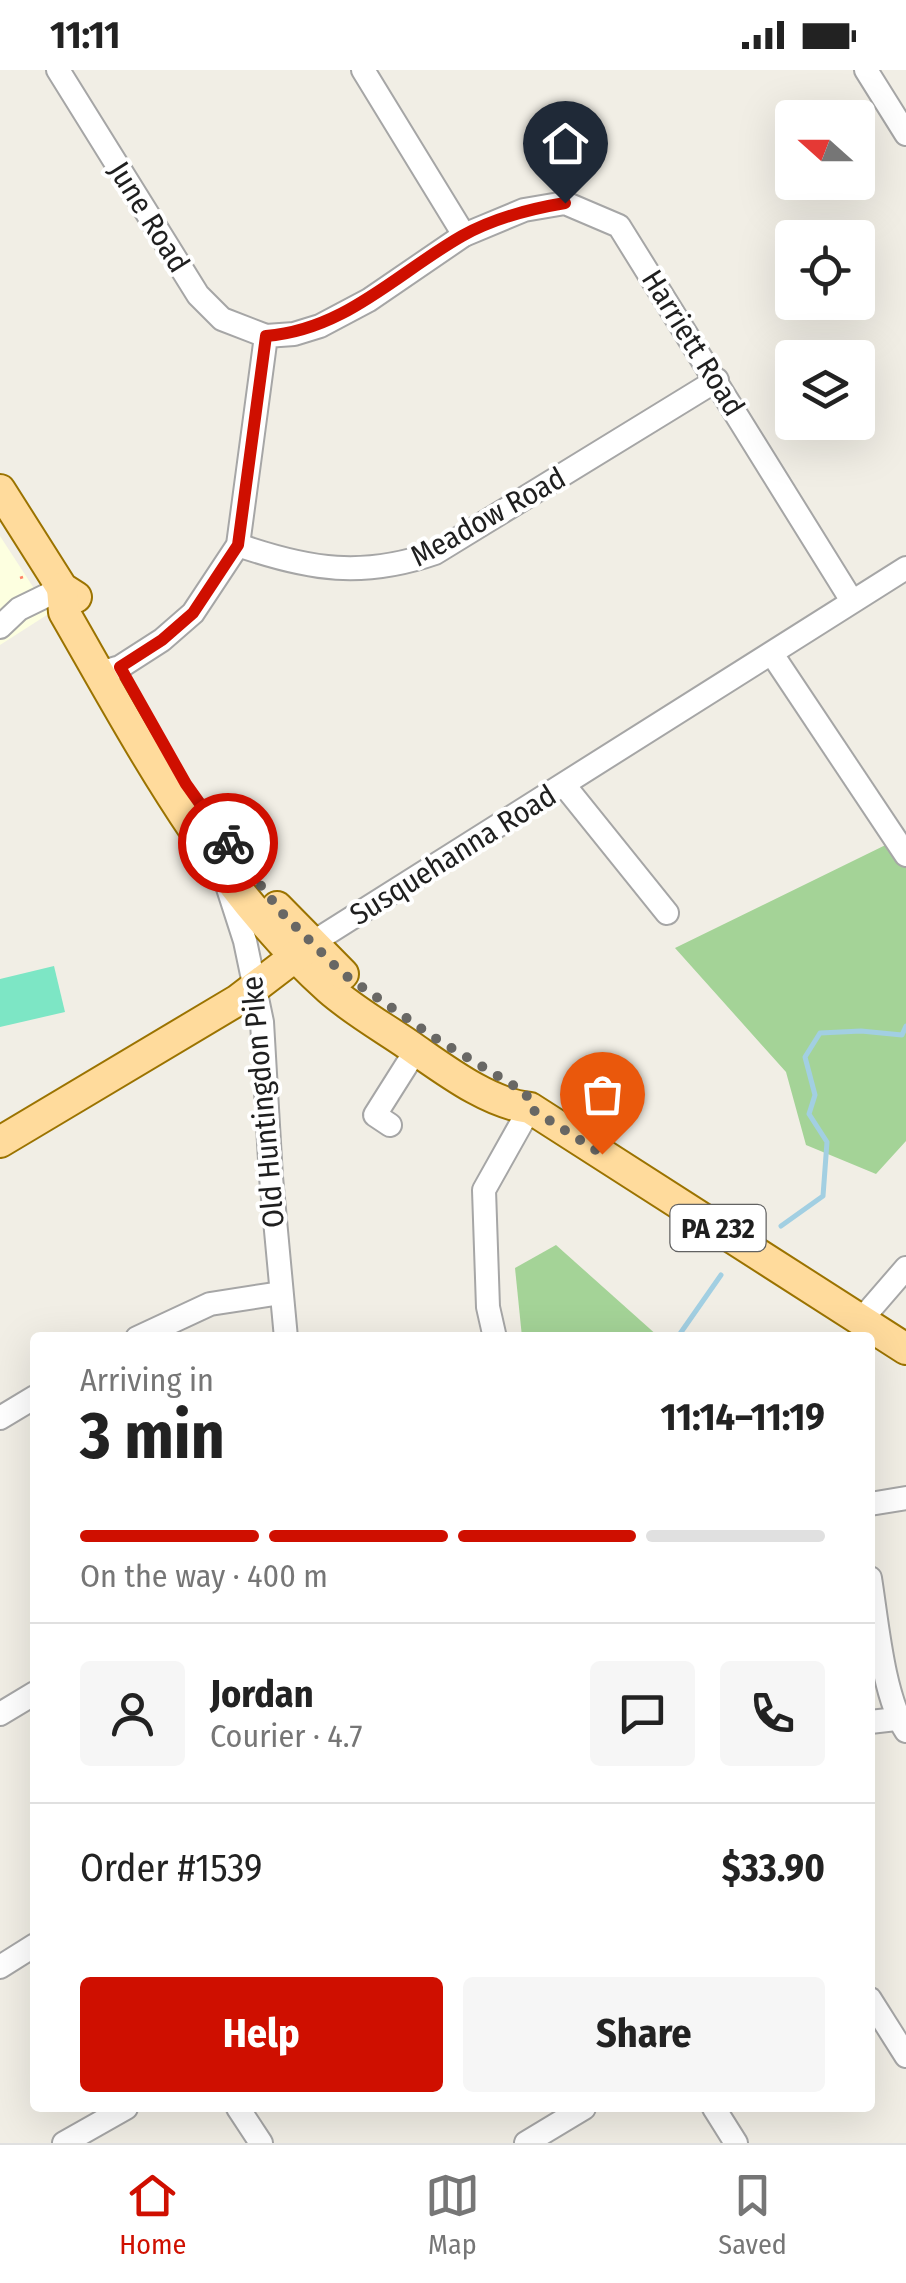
<!DOCTYPE html>
<html lang="en">
<head>
<meta charset="utf-8">
<style>
  body { margin:0; font-family:"Fira Sans Condensed",sans-serif; background:#f6f6f6; color:#222; height:100vh; display:flex; flex-direction:column; font-size:38px; white-space:nowrap }
  * { box-sizing:border-box; margin:0 }
  p { font-size:32px; color:#767676 }
  .icon { flex:none; width:55px; height:55px; fill:none; stroke:currentColor; stroke-width:2; stroke-linecap:round; stroke-linejoin:round }
  .map { position:relative; flex:1; overflow:hidden }
  .panel { position:absolute; left:30px; top:1262px; width:845px; height:780px; display:flex; flex-direction:column; background:#fff; border-radius:10px; box-shadow:0 10px 40px #0002 }
  .panel>* { flex:none }
  .needle { width:65px; rotate:291deg }
  .fabs { position:absolute; left:775px; top:30px; display:grid; gap:20px }
  .fabs a { display:grid; place-items:center; width:100px; height:100px; border-radius:10px; background:#fff; box-shadow:0 10px 40px #0002; font-size:50px }
  .pin { position:absolute; display:grid; place-items:center; width:85px; height:85px; color:#fff; margin:-102px -42px; border-radius:50% 50% 50% 0; rotate:-45deg; box-shadow:0 0 10px #0007 }
  .pin .icon { rotate:45deg }
  .courier { position:absolute; display:grid; place-items:center; width:100px; height:100px; margin:-50px; border:8px solid #cf0f00; border-radius:50%; background:#fff; color:#222; box-shadow:0 2px 12px #0007 }
  .head em { font-style:normal; font-weight:700 }
  .head div { display:flex; flex-direction:column-reverse }
  .head { display:flex; align-items:center; justify-content:space-between; height:170px; padding:0 50px }
  h1 { font-size:65px; font-weight:700; line-height:75px }
  .bar { display:grid; grid-template-columns:repeat(4,1fr); gap:15px 10px; align-content:center; height:120px; padding:0 50px }
  .bar i { height:12px; border-radius:8px; background:#e0e0e0 }
  .bar .on { background:#cf0f00 }
  .bar p { grid-column:span 4 }
  .line { display:flex; align-items:center; gap:25px; padding:0 50px; border-top:2px solid #e0e0e0 }
  .line div { flex:1 }
  .round { display:grid; place-items:center; flex:none; width:105px; height:105px; border-radius:10px; background:#f6f6f6 }
  .primary-button { display:flex; gap:20px; margin-top:auto; padding:20px 50px }
  .primary-button a { flex:1; height:115px; border-radius:10px; background:#cf0f00; color:#fff; font-size:40px; font-weight:700; line-height:115px; text-align:center }
  .primary-button a+a { background:#f6f6f6; color:#222 }
  .status { display:flex; justify-content:space-between; align-items:center; height:70px; padding:0 50px; background:#fff; direction:ltr }
  .status svg { height:28px; fill:currentColor }
  .tab-bar { display:flex; justify-content:space-around; align-items:center; height:140px; border-top:2px solid #e0e0e0; background:#fff; font-size:28px; color:#767676 }
  .tab-bar a { display:grid; justify-items:center; gap:5px }
  .tab-bar .on { color:#cf0f00 }
  .map>svg:first-child { display:block }
  .education { fill:#fdffe0 }
  .forest { fill:#a4d397 }
  .pitch { fill:#7de6c5 }
  .lines { fill:none; stroke-linecap:round; stroke-linejoin:round }
  .stream { stroke:#a2cfe2; stroke-width:5 }
  .minor-casing { stroke:#a6a6a6; stroke-width:26 }
  .major-casing { stroke:#9b7300; stroke-width:34 }
  .path { stroke:#ff8368; stroke-width:2.5; stroke-dasharray:5 5; stroke-linecap:butt }
  .minor { stroke:#fff; stroke-width:22 }
  .major { stroke:#ffdb9c; stroke-width:30 }
  .done { stroke:#686764; stroke-width:10; stroke-dasharray:0 18 }
  .route { stroke:#cf0f00; stroke-width:12 }
  .labels { text-anchor:middle; dominant-baseline:central; stroke-width:8; stroke-linejoin:round; paint-order:stroke }
  .shield { fill:#fff; stroke:#626262; stroke-width:2.5 }
  .shield-label { font-size:28px; font-weight:bold; fill:#1f1f1f }
  .street-label { font-size:30px; fill:#1f1f1f; stroke:#fff }
</style>
</head>
<body>
<div class="status"><b>11:11</b><svg viewBox="0 0 49 12"><path d="M0 12V9h3v3zM5 12V6h3v6zM10 12V3h3v9zM15 12V0h3v12zM26 1h20v11H26zM47 4h2v5h-2z"/></svg></div>
<div class="map">
<svg width="906" height="2073" viewBox="0 0 906 2073">
  <rect width="100%" height="100%" fill="#f1eee5"/>
  <polygon class="education" points="0,466 50,543 0,575"/>
  <g class="forest">
    <polygon points="906,765 906,1071 876,1104 806,1075 786,1002 675,878"/>
    <polygon points="556,1175 659,1267 522,1267 515,1198"/>
  </g>
  <polygon class="pitch" points="54,896 65,942 0,957 0,909"/>
  <g class="lines">
    <g class="stream">
      <polyline points="781,1156 823,1126 827,1072 809,1044 815,1025 805,987 820,963 861,961 902,965 906,956"/>
      <polyline points="677,1268 721,1205"/>
    </g>
    <g class="minor-casing">
      <g id="minor">
        <polyline points="58,0 198,225 222,249 266,266"/>
        <polyline points="363,0 464,165"/>
        <polyline points="866,0 906,64"/>
        <path d="M238 475C310 500 363 508 435 483L717 310"/>
        <polyline points="0,557 19,539 62,518"/>
        <polyline points="772,584 906,785"/>
        <polyline points="99,603 120,597 162,570 193,543 238,475 266,266 294,264 320,256 369,230 464,165 524,140 565,133 619,156 852,531"/>
        <polyline points="564,715 667,843"/>
        <polyline points="226,812 245,871 262,952 271,1107 286,1268"/>
        <polyline points="312,873 906,498"/>
        <polyline points="390,1055 375,1045 416,980"/>
        <polyline points="861,1250 906,1198"/>
        <polyline points="137,1268 210,1234 281,1223"/>
        <polyline points="495,1268 488,1237 484,1120 530,1038"/>
        <polyline points="0,1348 35,1327"/>
        <polyline points="870,1434 906,1428"/>
        <path d="M870 1508C877 1551 883 1626 906 1661"/>
        <polyline points="0,1644 35,1623"/>
        <polyline points="870,1652 906,1648"/>
        <polyline points="0,1897 35,1875"/>
        <polyline points="870,1929 906,1986"/>
        <polyline points="238,2038 261,2073"/>
        <polyline points="714,2038 736,2073"/>
        <polyline points="64,2073 126,2038"/>
        <polyline points="526,2073 584,2038"/>
      </g>
    </g>
    <g class="major-casing">
      <g id="major">
        <polyline points="0,420 62,518 76,527"/>
        <path d="M62 518 64 542C141 676 213 814 329 919 355 942 388 960 416 980 449 1003 491 1034 530 1038L906 1279"/>
        <polyline points="277,837 343,904"/>
        <polyline points="0,1072 238,930 310,875"/>
      </g>
    </g>
    <polyline class="path" points="20,508 23,507"/>
    <use href="#minor" class="minor"/>
    <use href="#major" class="major"/>
  </g>
  <g class="lines">
    <polyline class="done" points="228,773 282,843 342,903 435,968 526,1023 530,1038 602,1084"/>
    <path class="route" d="M228 773 186 714 120 597 162 570 193 543 238 475 266 266C345 260 397 203 462 166 494 148 529 139 565 133"/>
  </g>
  <g class="labels">
    <rect class="shield" x="670.5" y="1135" width="95" height="46" rx="8"/>
    <g class="shield-label">
      <text x="718" y="1158">PA 232</text>
    </g>
    <g class="street-label">
      <text transform="translate(149 147) rotate(58)">June Road</text>
      <text transform="translate(693 273) rotate(58)">Harriett Road</text>
      <text transform="translate(488 447) rotate(-29)">Meadow Road</text>
      <text transform="translate(453 785) rotate(-32)">Susquehanna Road</text>
      <text transform="translate(263 1032) rotate(-95)">Old Huntingdon Pike</text>
    </g>
  </g>
</svg>
<div class="fabs">
<a><svg class="needle" viewBox="-14 -14 28 28"><path d="M0-13l5 13h-10z" fill="#e53935"/><path d="M0 13l5-13h-10z" fill="#767676"/></svg></a>
<a><svg class="icon" aria-label="locate" viewBox="0 0 24 24"><circle cx="12" cy="12" r="6"/><path d="M12 2v4M12 18v4M2 12h4M18 12h4"/></svg></a>
<a><svg class="icon" aria-label="layers" viewBox="0 0 24 24"><path d="M12 4l9 5-9 5-9-5zM3 14l9 5 9-5"/></svg></a>
</div>
<div class="pin" style="left:602px;top:1084px;background:#ea580c"><svg class="icon" aria-label="bag" viewBox="0 0 24 24"><path d="M5 8h14l-1 12H6zM9 8a3 3 0 0 1 6 0"/></svg></div>
<div class="pin" style="left:565px;top:133px;background:#1f2937"><svg class="icon" aria-label="home" viewBox="0 0 24 24"><path d="M3 11l9-7 9 7M6 9v11h12V9"/></svg></div>
<div class="courier" style="left:228px;top:773px"><svg class="icon" aria-label="bike" viewBox="0 0 24 24"><circle cx="6" cy="16" r="4"/><circle cx="18" cy="16" r="4"/><path d="M6 16l4-8h5l3 8M10 8l3 8H6M13 5h3"/></svg></div>
<section class="panel">
<div class="head"><div><h1>3 min</h1><p>Arriving in</p></div><em>11:14–11:19</em></div>
<div class="bar"><i class="on"></i><i class="on"></i><i class="on"></i><i></i><p>On the way · 400 m</p></div>
<div class="line" style="height:180px"><a class="round"><svg class="icon" aria-label="person" viewBox="0 0 24 24"><circle cx="12" cy="8" r="4"/><path d="M4 21q1-7 8-7t8 7"/></svg></a><div><b>Jordan</b><p>Courier · 4.7</p></div><a class="round"><svg class="icon" aria-label="chat" viewBox="0 0 24 24"><path d="M4 5h16v11H9l-5 4z"/></svg></a><a class="round"><svg class="icon" aria-label="phone" viewBox="0 0 24 24"><path d="M5 4h4l2 5-3 2q2 4 5 5l2-3 5 2v4C11 20 4 13 5 4z"/></svg></a></div>
<div class="line" style="height:130px"><div>Order #1539</div><b>$33.90</b></div>
<div class="primary-button"><a>Help</a><a>Share</a></div>
</section>
</div>
<nav class="tab-bar">
<a class="on"><svg class="icon" aria-label="home" viewBox="0 0 24 24"><path d="M3 11l9-7 9 7M6 9v11h12V9"/></svg>Home</a>
<a><svg class="icon" aria-label="map" viewBox="0 0 24 24"><path d="M3 6l6-2 6 2 6-2v14l-6 2-6-2-6 2zM9 4v14M15 6v14"/></svg>Map</a>
<a><svg class="icon" aria-label="saved" viewBox="0 0 24 24"><path d="M7 4h10v16l-5-4-5 4z"/></svg>Saved</a>
</nav>
</body>
</html>
